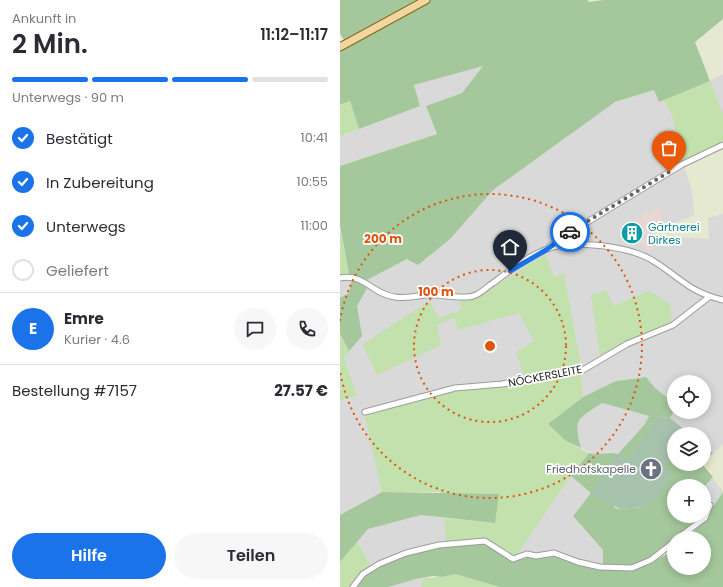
<!DOCTYPE html>
<html lang="de">
<head>
<meta charset="utf-8">
<style>
  body { margin:0; font-family:Poppins,sans-serif; background:#f7f7f7; color:#2b2b33; height:100vh; display:flex; flex-direction:column; font-size:15px; white-space:nowrap }
  * { box-sizing:border-box; margin:0 }
  p { font-size:13px; color:#7c7c81 }
  .icon { flex:none; width:22px; height:22px; fill:none; stroke:currentColor; stroke-width:2; stroke-linecap:round; stroke-linejoin:round }
  .map { position:relative; flex:1; overflow:hidden }
  .panel { display:flex; flex-direction:column; background:#fff; width:340px }
  .panel>* { flex:none }
  .buttons { position:absolute; left:327px; top:375px; display:grid; gap:8px }
  .buttons a { display:grid; place-items:center; width:44px; height:44px; border-radius:50%; background:#fff; box-shadow:0 2px 10px #0003; font-size:20px }
  .pin { position:absolute; display:grid; place-items:center; width:34px; height:34px; color:#fff; margin:-41px -17px; border-radius:50% 50% 50% 0; rotate:-45deg; box-shadow:0 0 4px #0007 }
  .pin .icon { rotate:45deg }
  .courier { position:absolute; display:grid; place-items:center; width:40px; height:40px; margin:-20px; border:3px solid #1a73e8; border-radius:50%; background:#fff; color:#222; box-shadow:0 1px 5px #0007 }
  .summary em { font-style:normal; font-weight:600 }
  .summary div { display:flex; flex-direction:column-reverse }
  .summary { display:flex; align-items:center; justify-content:space-between; height:68px; padding:0 12px }
  h1 { font-size:26px; font-weight:600; line-height:30px }
  .bar { display:grid; grid-template-columns:repeat(4,1fr); gap:6px 4px; align-content:center; height:48px; padding:0 12px }
  .bar i { height:5px; border-radius:3px; background:#e1e1e2 }
  .bar .selected { background:#1a73e8 }
  .bar p { grid-column:span 4 }
  .line { display:flex; align-items:center; gap:10px; padding:0 12px; border-top:1px solid #e1e1e2 }
  .line div { flex:1 }
  .round { display:grid; place-items:center; flex:none; width:42px; height:42px; border-radius:21px; background:#f7f7f7 }
  ol { padding:0 12px; list-style:none }
  li { display:flex; align-items:center; gap:12px; height:44px }
  li p { margin-inline-start:auto }
  li .icon { padding:4px; border-radius:50%; background:#1a73e8; color:#fff; stroke-width:4 }
  li:last-child { color:#7c7c81 }
  li i { width:22px; height:22px; border:2px solid #e1e1e2; border-radius:50% }
  .button { display:flex; gap:8px; margin-top:auto; padding:8px 12px }
  .button a { flex:1; height:46px; border-radius:24px; background:#1a73e8; color:#fff; font-size:16px; font-weight:600; line-height:46px; text-align:center }
  .button a+a { background:#f7f7f7; color:#2b2b33 }
  main { display:flex; flex:1; min-height:0 }
  .map>svg:first-child { display:block }
  .residential { fill:#d9d9d9 }
  .commercial { fill:#ebd6d3 }
  .farmland { fill:#e5e9cf }
  .grass { fill:#c2e1ad }
  .forest { fill:#a4c79b }
  .cemetery { fill:#a6c2ad }
  .plaza { fill:#d8d7e1 }
  .lines { fill:none; stroke-linecap:round; stroke-linejoin:round }
  .minor-casing { stroke:#9d9d9d; stroke-width:7 }
  .major-casing { stroke:#836710; stroke-width:9 }
  .minor { stroke:#fff; stroke-width:5 }
  .major { stroke:#f1d6a2; stroke-width:7 }
  .done { stroke:#656461; stroke-width:4; stroke-dasharray:0 7.2 }
  .route { stroke:#1a73e8; stroke-width:5 }
  .ring { fill:none; stroke:#de560d; stroke-width:2; stroke-dasharray:2 4 }
  .labels { text-anchor:middle; dominant-baseline:central; stroke-width:3.5; stroke-linejoin:round; paint-order:stroke }
  .culture-label { font-size:11px; fill:#0d838f; stroke:#fff; text-anchor:start }
  .street-label { font-size:11px; fill:#1c1c1c; stroke:#fff }
  .worship-label { font-size:11px; fill:#5b616d; stroke:#fff; text-anchor:end }
  .centre { fill:#de560d; stroke:#fff; stroke-width:2 }
  .ring-label { font-size:12px; text-anchor:middle; font-weight:bold; fill:#de560d; stroke:#fff; stroke-width:3.5; stroke-linejoin:round; paint-order:stroke }
</style>
</head>
<body>
<main>
<section class="panel">
<div class="summary"><div><h1>2 Min.</h1><p>Ankunft in</p></div><em>11:12–11:17</em></div>
<div class="bar"><i class="selected"></i><i class="selected"></i><i class="selected"></i><i></i><p>Unterwegs · 90 m</p></div>
<ol>
<li><svg class="icon" aria-label="check" viewBox="0 0 24 24"><path d="M5 12l5 5 9-10"/></svg>Bestätigt<p>10:41</p></li>
<li><svg class="icon" aria-label="check" viewBox="0 0 24 24"><path d="M5 12l5 5 9-10"/></svg>In Zubereitung<p>10:55</p></li>
<li><svg class="icon" aria-label="check" viewBox="0 0 24 24"><path d="M5 12l5 5 9-10"/></svg>Unterwegs<p>11:00</p></li>
<li><i></i>Geliefert</li>
</ol>
<div class="line" style="height:72px"><b class="round" style="background:#1a73e8;color:#fff">E</b><div><b>Emre</b><p>Kurier · 4.6</p></div><a class="round"><svg class="icon" aria-label="chat" viewBox="0 0 24 24"><path d="M4 5h16v11H9l-5 4z"/></svg></a><a class="round"><svg class="icon" aria-label="phone" viewBox="0 0 24 24"><path d="M5 4h4l2 5-3 2q2 4 5 5l2-3 5 2v4C11 20 4 13 5 4z"/></svg></a></div>
<div class="line" style="height:52px"><div>Bestellung #7157</div><b>27.57 €</b></div>
<div class="button"><a>Hilfe</a><a>Teilen</a></div>
</section>
<div class="map">
<svg width="383" height="587" viewBox="0 0 383 587">
  <rect width="100%" height="100%" fill="#ece9e2"/>
  <g class="residential">
    <polygon points="144,65 122,93 86,106 97,134 0,166 0,136 80,106 74,85"/>
    <polygon points="383,74 383,445 373,453 364,446 364,434 350,434 330,418 334,411 364,412 364,382 334,382 334,403 315,388 306,377 280,380 243,397 240,359 224,274 194,341 185,378 127,384 24,414 42,492 0,515 0,401 17,395 4,357 9,352 0,333 0,276 9,275 27,280 67,259 154,189 275,102 314,90 319,102"/>
    <polygon points="262,403 309,416 305,424 278,454 268,452 254,454 241,448 236,428 241,417"/>
    <polygon points="231,476 251,493 233,516 263,550 263,567 175,558"/>
    <polygon points="373,477 383,492 361,524 359,523 353,516 364,516 364,487"/>
    <polygon points="81,515 104,518 106,543 32,567 17,542 28,529"/>
    <polygon points="84,578 81,587 48,587 56,583"/>
  </g>
  <polygon class="commercial" points="319,208 323,215 320,217 325,226 314,241 314,249 308,252 299,240 306,237 300,224 294,227 292,222"/>
  <g class="farmland">
    <polygon points="383,19 382,74 370,81 355,42"/>
    <polygon points="383,149 383,214 368,218 369,239 333,237 314,242 311,234 354,215 352,191 344,166"/>
    <polygon points="383,445 383,491 362,464"/>
  </g>
  <g class="grass">
    <polygon points="370,81 383,114 383,149 344,166 332,116 324,100"/>
    <polygon points="10,101 19,129 0,136 0,106"/>
    <polygon points="0,227 9,275 0,276"/>
    <polygon points="205,254 214,277 224,273 240,359 243,397 208,424 226,441 249,453 231,476 175,558 106,543 104,518 155,523 99,492 42,492 24,414 127,384 185,378 176,352 194,341 179,313 118,330 114,318 97,325 101,345 37,375 22,345 89,301 99,318 121,310 120,300 135,299"/>
    <polygon points="266,290 273,306 309,291 330,304 332,324 284,342 260,356 251,295"/>
    <polygon points="0,333 10,352 4,357 17,395 0,401"/>
    <polygon points="17,542 32,567 12,587 0,587 0,562"/>
    <polygon points="115,574 160,587 81,587 84,578 102,577"/>
  </g>
  <g class="forest">
    <polygon points="0,0 85,0 6,43 0,34"/>
    <polygon points="88,0 249,0 247,2 264,0 383,0 383,19 355,42 370,81 319,102 314,90 275,102 153,190 110,239 78,265 67,259 27,280 9,275 0,225 0,166 97,134 86,106 122,93 143,66 74,85 80,106 19,129 10,101 0,105 0,48"/>
    <polygon points="12,279 27,288 17,306 22,336 9,351 0,333 0,298 9,293"/>
    <path d="M306 377 315 388 334 403V411L330 418 317 417 288 461 278 455 274 507 279 509 303 507 325 462 334 453V464H362L373 477 364 487 334 486V516H353L359 523 343 538H334V544L295 566 263 567V550L233 516 251 493 231 476 249 453C258 456 266 451 278 454L305 424 309 416 262 403C237 420 233 418 241 448L226 441 208 424 243 397 276 381Z"/>
    <polygon points="364,446 373,453 364,462"/>
    <polygon points="42,492 159,494 155,523 81,515 28,529 0,562 0,515"/>
    <polygon points="383,492 383,587 160,587 115,574 102,577 93,576 76,579 48,587 14,587 21,578 40,564 80,549 142,541 171,559 187,555 211,554 237,563 296,567 305,566 334,550 334,568 364,568 364,538 347,538 361,524"/>
  </g>
  <polygon class="cemetery" points="317,417 330,418 350,434 334,434 334,453 323,467 331,471 323,491 303,507 280,509 251,493 278,454 288,460"/>
  <polygon class="plaza" points="309,462 318,470 311,479 301,471"/>
  <g class="lines">
    <g class="minor-casing">
      <g id="minor">
        <polyline points="210,246 226,235 341,165 383,145"/>
        <path d="M0 278C24 273 32 294 55 297 65 299 75 296 85 295 99 294 113 298 127 297 138 297 145 288 153 283 169 271 188 256 207 249 234 239 291 246 315 262 342 279 349 292 383 300"/>
        <polyline points="25,412 115,388 162,384 243,370 287,344 333,325 369,297"/>
        <polyline points="338,538 365,518 370,505"/>
        <polyline points="13,587 23,574 39,564 66,553 99,545 145,541 173,559 187,554 196,556 214,553 238,562 260,567 292,568 311,560 334,542"/>
      </g>
    </g>
    <g class="major-casing">
      <polyline id="major" points="0,47 86,0"/>
    </g>
    <use href="#minor" class="minor"/>
    <use href="#major" class="major"/>
  </g>
  <g class="lines">
    <polyline class="done" points="230,232 329,172"/>
    <polyline class="route" points="170,271 206,250 230,232"/>
  </g>
  <g class="ring">
    <circle cx="150" cy="346" r="76"/>
    <path d="M0 321A152 152 0 1 1 0 371"/>
  </g>
  <defs>
    <g id="building-disc" transform="scale(1.15)"><circle r="9.5" fill="#0f9aa8" stroke="#fff"/><path d="M-4-6H4V6H1V3H-1V6H-4ZM-2.5-4.3h1.7v1.8h-1.7ZM.8-4.3h1.7v1.8H.8ZM-2.5-1h1.7V.8h-1.7ZM.8-1h1.7V.8H.8Z" fill="#fff"/></g>
    <g id="church-disc" transform="scale(1.15)"><circle r="9.5" fill="#6b7280" stroke="#fff"/><path d="M-1.2-6h2.4v3.5h3.3v2.4h-3.3V6h-2.4V-.1h-3.3v-2.4h3.3Z" fill="#fff"/></g>
  </defs>
  <g fill-rule="evenodd">
    <use href="#building-disc" x="292" y="233"/>
    <use href="#church-disc" x="311" y="469"/>
  </g>
  <g class="labels">
    <g class="culture-label">
      <text x="308" y="227">Gärtnerei<tspan x="308" dy="13">Dirkes</tspan></text>
    </g>
    <g class="street-label">
      <text transform="translate(205 376) rotate(-11)">NÖCKERSLEITE</text>
    </g>
    <g class="worship-label">
      <text x="296" y="469">Friedhofskapelle</text>
    </g>
  </g>
  <circle cx="150" cy="346" r="6" class="centre"/>
  <g class="ring-label">
    <text x="43" y="243">200 m</text>
    <text x="96" y="296">100 m</text>
  </g>
</svg>
<div class="buttons">
<a><svg class="icon" aria-label="locate" viewBox="0 0 24 24"><circle cx="12" cy="12" r="6"/><path d="M12 2v4M12 18v4M2 12h4M18 12h4"/></svg></a>
<a><svg class="icon" aria-label="layers" viewBox="0 0 24 24"><path d="M12 4l9 5-9 5-9-5zM3 14l9 5 9-5"/></svg></a>
<a>+</a>
<a>−</a>
</div>
<div class="pin" style="left:329px;top:172px;background:#ea580c"><svg class="icon" aria-label="bag" viewBox="0 0 24 24"><path d="M5 8h14l-1 12H6zM9 8a3 3 0 0 1 6 0"/></svg></div>
<div class="pin" style="left:170px;top:271px;background:#1f2937"><svg class="icon" aria-label="home" viewBox="0 0 24 24"><path d="M3 11l9-7 9 7M6 9v11h12V9"/></svg></div>
<div class="courier" style="left:230px;top:232px"><svg class="icon" aria-label="car" viewBox="0 0 24 24"><path d="M5 17H2v-5l4-1 3-4h7l3 4 3 1v5h-3M9 17h6M6 11h13"/><circle cx="7" cy="17" r="2"/><circle cx="17" cy="17" r="2"/></svg></div>
</div>
</main>
</body>
</html>
